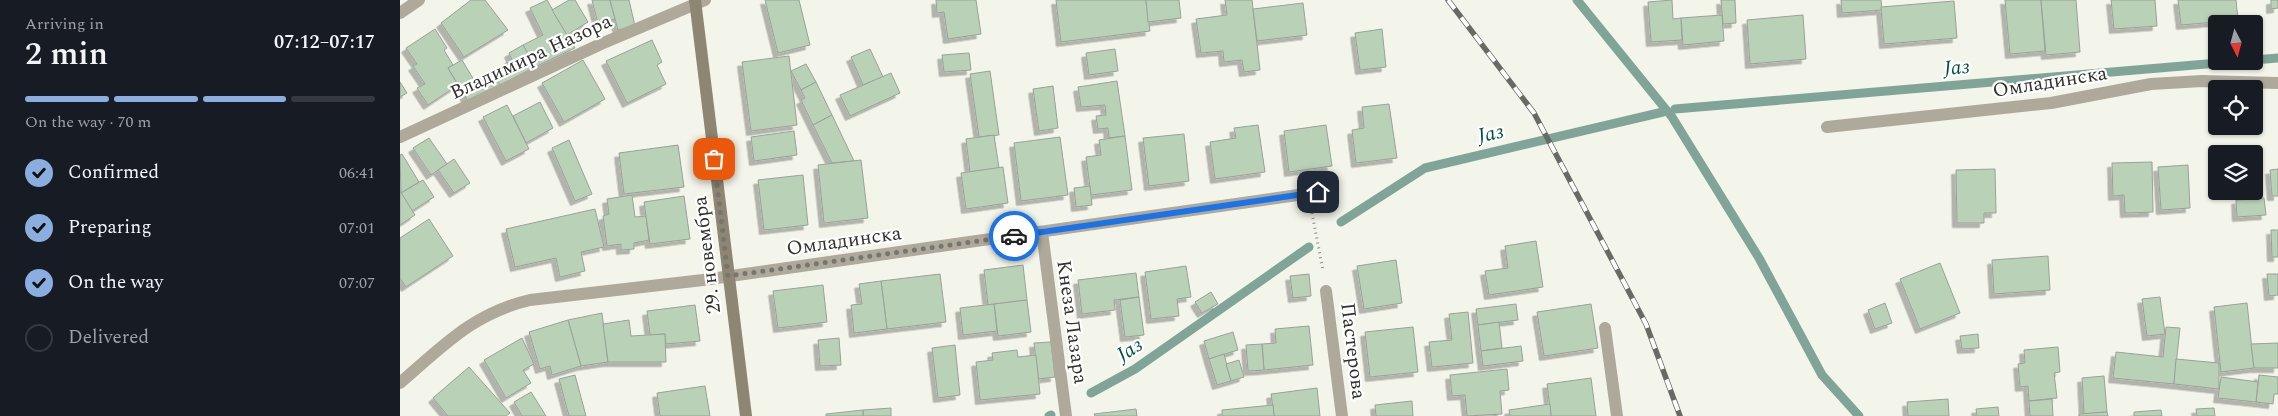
<!DOCTYPE html>
<html lang="en">
<head>
<meta charset="utf-8">
<style>
  body { margin:0; font-family:Spectral,serif; background:#20242c; color:#f1f3f6; height:100vh; display:flex; flex-direction:column; font-size:19px; white-space:nowrap }
  * { box-sizing:border-box; margin:0 }
  p { font-size:16px; color:#9ea1a6 }
  .icon { flex:none; width:28px; height:28px; fill:none; stroke:currentColor; stroke-width:2; stroke-linecap:round; stroke-linejoin:round }
  .map { position:relative; flex:1; overflow:hidden }
  .sheet { display:flex; flex-direction:column; background:#171b24; width:400px }
  .sheet>* { flex:none }
  .needle { width:32px; rotate:174deg }
  .tools { position:absolute; left:1808px; top:15px; display:grid; gap:10px }
  .tools a { display:grid; place-items:center; width:55px; height:55px; border-radius:5px; background:#171b24; box-shadow:0 1px 4px #0004; font-size:25px }
  .pin { position:absolute; display:grid; place-items:center; width:42px; height:42px; color:#fff; margin:-21px; border-radius:10px; box-shadow:0 2px 8px #0006 }
  .courier { position:absolute; display:grid; place-items:center; width:50px; height:50px; margin:-25px; border:4px solid #1a73e8; border-radius:50%; background:#fff; color:#222; box-shadow:0 1px 6px #0007 }
  .headline em { font-style:normal; font-weight:600 }
  .headline div { display:flex; flex-direction:column-reverse }
  .headline { display:flex; align-items:center; justify-content:space-between; height:85px; padding:0 25px }
  h1 { font-size:32px; font-weight:600; line-height:38px }
  .bar { display:grid; grid-template-columns:repeat(4,1fr); gap:8px 5px; align-content:center; height:60px; padding:0 25px }
  .bar i { height:6px; border-radius:4px; background:#363941 }
  .bar .active { background:#8aaee0 }
  .bar p { grid-column:span 4 }
  ol { padding:0 25px; list-style:none }
  li { display:flex; align-items:center; gap:15px; height:55px }
  li p { margin-inline-start:auto }
  li .icon { padding:5px; border-radius:50%; background:#8aaee0; color:#111; stroke-width:4 }
  li:last-child { color:#9ea1a6 }
  li i { width:28px; height:28px; border:2px solid #363941; border-radius:50% }
  main { display:flex; flex:1; min-height:0 }
  .map>svg:first-child { display:block }
  .lines { fill:none; stroke-linecap:round; stroke-linejoin:round }
  .stream { stroke:#80a598; stroke-width:9 }
  .building { fill:#b9d1b7; stroke:#99a199; filter:url(#shadow) }
  .path { stroke:#8e8f88; stroke-width:3; stroke-dasharray:1 4; stroke-linecap:butt }
  .lane { stroke:#afa99c; stroke-width:12 }
  .street { stroke:#afa99c; stroke-width:12 }
  .secondary { stroke:#8e8572; stroke-width:12 }
  .rail-casing { stroke:#696a64; stroke-width:5.5 }
  .rail { stroke:#fff; stroke-width:4; stroke-dasharray:11; stroke-linecap:butt }
  .done { stroke:#757670; stroke-width:5; stroke-dasharray:0 9 }
  .route { stroke:#1a73e8; stroke-width:6 }
  .labels { text-anchor:middle; dominant-baseline:central; stroke-width:4.5; stroke-linejoin:round; paint-order:stroke }
  .street-label { font-size:20px; fill:#31322e; stroke:#fff }
  .water-label { font-size:21px; font-style:italic; fill:#00503f; stroke:#fff }
</style>
</head>
<body>
<main>
<section class="sheet">
<div class="headline"><div><h1>2 min</h1><p>Arriving in</p></div><em>07:12–07:17</em></div>
<div class="bar"><i class="active"></i><i class="active"></i><i class="active"></i><i></i><p>On the way · 70 m</p></div>
<ol>
<li><svg class="icon" aria-label="check" viewBox="0 0 24 24"><path d="M5 12l5 5 9-10"/></svg>Confirmed<p>06:41</p></li>
<li><svg class="icon" aria-label="check" viewBox="0 0 24 24"><path d="M5 12l5 5 9-10"/></svg>Preparing<p>07:01</p></li>
<li><svg class="icon" aria-label="check" viewBox="0 0 24 24"><path d="M5 12l5 5 9-10"/></svg>On the way<p>07:07</p></li>
<li><i></i>Delivered</li>
</ol>
</section>
<div class="map">
<svg width="1878" height="416" viewBox="0 0 1878 416">
  <defs>
    <filter id="shadow"><feDropShadow dx="-4.5" dy="4.5" stdDeviation="0" flood-color="#0004"/></filter>
  </defs>
  <rect width="100%" height="100%" fill="#f3f5ea"/>
  <g class="lines">
    <g class="stream">
      <polyline points="1177,0 1272,117 1359,258 1422,375 1459,416"/>
      <polyline points="1854,60 1878,58"/>
      <polyline points="1275,109 1842,61"/>
      <polyline points="941,222 1025,168 1263,112"/>
      <polyline points="691,393 735,369 909,247"/>
      <polyline points="649,416 651,415"/>
    </g>
  </g>
  <g class="building">
    <polygon points="71,0 85,0 108,30 64,57 41,23"/>
    <polygon points="147,0 175,48 135,67 123,45 143,35 130,8"/>
    <polygon points="169,0 175,0 188,22 167,35 152,10"/>
    <polygon points="192,0 210,0 215,19 198,24"/>
    <polygon points="210,0 229,0 235,26 218,30"/>
    <polygon points="365,0 399,0 410,45 378,53"/>
    <polygon points="536,0 576,0 581,34 548,39 544,12 537,13"/>
    <polygon points="656,0 746,0 750,31 661,42"/>
    <polygon points="746,0 779,0 781,18 748,22"/>
    <polygon points="825,0 852,0 860,70 844,72 842,60 824,62 823,51 801,53 796,19 827,15"/>
    <polygon points="1272,0 1273,19 1281,18 1282,40 1251,42 1248,2"/>
    <polygon points="1321,0 1335,0 1336,23 1323,24"/>
    <polygon points="1441,0 1481,0 1482,10 1442,13"/>
    <polygon points="1605,0 1641,0 1645,51 1610,54"/>
    <polygon points="1641,0 1676,0 1680,52 1646,55"/>
    <polygon points="1711,0 1755,0 1757,26 1714,29"/>
    <polygon points="1778,0 1836,0 1838,20 1781,25"/>
    <polygon points="1871,0 1878,0 1878,8 1871,9"/>
    <polygon points="1554,1 1557,38 1484,44 1481,7"/>
    <polygon points="903,3 907,35 857,41 853,9"/>
    <polygon points="1322,15 1324,41 1283,45 1281,18"/>
    <polygon points="1403,15 1406,59 1350,64 1347,20"/>
    <polygon points="35,29 47,48 44,50 53,65 48,68 58,85 28,105 17,88 25,84 13,66 17,64 6,48"/>
    <polygon points="982,29 986,67 960,70 955,33"/>
    <polygon points="252,40 262,62 257,65 266,84 227,103 206,61"/>
    <polygon points="123,45 135,67 100,85 91,71 112,60 109,53"/>
    <polygon points="470,49 483,77 463,85 451,57"/>
    <polygon points="715,49 718,71 689,75 686,53"/>
    <polygon points="569,53 571,70 544,72 542,55"/>
    <polygon points="389,56 397,125 351,131 342,62"/>
    <polygon points="62,60 74,80 91,71 100,85 68,101 48,68"/>
    <polygon points="183,60 205,99 164,122 142,83"/>
    <polygon points="406,64 416,82 401,90 391,71"/>
    <polygon points="590,71 599,135 579,137 570,74"/>
    <polygon points="491,73 500,93 450,116 440,95"/>
    <polygon points="717,81 725,136 709,138 708,128 698,129 696,116 706,115 705,105 681,107 678,87"/>
    <polygon points="0,82 7,93 0,97"/>
    <polygon points="416,82 432,115 413,125 401,100 405,98 401,90"/>
    <polygon points="653,86 658,128 639,131 633,89"/>
    <polygon points="140,102 153,128 126,143 113,116"/>
    <polygon points="989,104 997,158 956,163 952,130 964,128 962,107"/>
    <polygon points="107,105 129,149 106,161 83,117"/>
    <polygon points="432,115 454,161 432,163 413,125"/>
    <polygon points="858,125 865,172 815,179 810,142 836,138 834,128"/>
    <polygon points="926,125 932,166 889,172 884,131"/>
    <polygon points="394,131 397,155 354,161 351,137"/>
    <polygon points="784,134 789,181 749,186 743,138"/>
    <polygon points="594,135 599,168 570,172 566,139"/>
    <polygon points="725,136 732,190 691,195 686,157 701,155 699,140"/>
    <polygon points="660,137 668,195 621,201 614,143"/>
    <polygon points="29,138 47,164 31,175 13,148"/>
    <polygon points="169,140 192,194 175,201 152,148"/>
    <polygon points="278,145 284,187 224,194 219,153"/>
    <polygon points="2,154 19,182 1,193 0,155"/>
    <polygon points="54,159 70,183 54,193 38,170"/>
    <polygon points="461,160 468,218 424,223 418,165"/>
    <polygon points="1752,162 1753,212 1725,213 1724,195 1713,196 1712,163"/>
    <polygon points="1788,165 1790,208 1761,210 1758,167"/>
    <polygon points="603,167 608,203 566,209 561,173"/>
    <polygon points="1595,169 1596,213 1584,213 1584,223 1557,223 1556,170"/>
    <polygon points="1878,169 1878,196 1872,196 1870,170"/>
    <polygon points="403,175 408,225 364,230 358,180"/>
    <polygon points="23,180 34,197 12,211 1,193"/>
    <polygon points="690,186 692,205 676,207 674,188"/>
    <polygon points="0,191 15,215 0,225"/>
    <polygon points="232,195 235,217 246,216 249,240 234,243 234,249 221,250 221,244 207,246 203,216 209,214 207,199"/>
    <polygon points="284,196 290,239 250,244 244,202"/>
    <polygon points="1864,198 1866,215 1837,217 1836,200"/>
    <polygon points="195,209 204,247 181,252 185,271 160,277 156,258 115,267 106,229"/>
    <polygon points="29,219 53,256 6,287 0,278 0,238"/>
    <polygon points="1871,230 1878,230 1878,257 1872,257"/>
    <polygon points="1136,241 1143,287 1089,295 1085,271 1108,268 1105,246"/>
    <polygon points="1648,256 1650,290 1594,294 1592,260"/>
    <polygon points="996,260 1002,303 964,309 957,266"/>
    <polygon points="1540,263 1560,313 1520,329 1500,279"/>
    <polygon points="623,265 627,300 588,305 584,270"/>
    <polygon points="786,266 791,297 777,299 779,316 751,319 745,272"/>
    <polygon points="736,273 739,297 714,300 715,310 682,314 678,280"/>
    <polygon points="540,274 546,322 487,329 481,281"/>
    <polygon points="909,274 911,296 893,298 890,276"/>
    <polygon points="1867,274 1878,274 1878,295 1869,296"/>
    <polygon points="481,281 487,329 454,333 451,305 462,304 459,284"/>
    <polygon points="423,285 427,322 378,328 373,291"/>
    <polygon points="811,292 818,304 802,313 795,302"/>
    <polygon points="739,297 744,335 725,337 720,300"/>
    <polygon points="1760,297 1765,334 1747,336 1742,299"/>
    <polygon points="627,300 631,332 598,336 594,304"/>
    <polygon points="1485,303 1492,323 1475,329 1468,310"/>
    <polygon points="1847,303 1854,368 1821,372 1814,307"/>
    <polygon points="594,304 597,331 563,335 560,308"/>
    <polygon points="1116,304 1118,320 1078,325 1076,309"/>
    <polygon points="1191,304 1198,348 1144,356 1137,312"/>
    <polygon points="295,305 300,341 266,344 265,334 250,335 247,311"/>
    <polygon points="1068,312 1073,363 1032,367 1029,342 1052,340 1049,314"/>
    <polygon points="202,313 208,362 181,366 168,320"/>
    <polygon points="168,320 181,366 152,375 150,366 140,369 129,332"/>
    <polygon points="229,320 231,336 265,334 266,362 208,362 203,324"/>
    <polygon points="1099,322 1102,348 1081,351 1078,325"/>
    <polygon points="909,326 913,365 864,370 862,344 876,343 875,329"/>
    <polygon points="1013,327 1018,372 970,377 965,332"/>
    <polygon points="1766,327 1780,328 1774,384 1713,378 1716,352 1763,357"/>
    <polygon points="833,332 838,350 809,359 804,341"/>
    <polygon points="1578,334 1579,348 1562,349 1560,336"/>
    <polygon points="122,338 134,364 123,370 131,383 106,398 84,360"/>
    <polygon points="439,338 441,365 420,366 418,340"/>
    <polygon points="651,342 655,377 638,379 634,343"/>
    <polygon points="1878,343 1878,368 1854,368 1851,344"/>
    <polygon points="862,344 864,370 848,371 846,345"/>
    <polygon points="555,345 560,395 538,398 532,348"/>
    <polygon points="1121,346 1123,361 1083,366 1081,351"/>
    <polygon points="1658,347 1660,372 1654,373 1657,398 1629,401 1628,386 1620,387 1618,364 1625,363 1624,350"/>
    <polygon points="617,350 618,357 636,355 640,394 580,400 576,362 593,360 592,353"/>
    <polygon points="824,354 831,381 817,385 809,359"/>
    <polygon points="1776,359 1819,363 1819,389 1774,384"/>
    <polygon points="839,360 844,377 831,381 826,364"/>
    <polygon points="69,367 110,413 106,416 48,416 33,398"/>
    <polygon points="1107,369 1109,390 1100,391 1102,414 1067,416 1065,395 1052,396 1050,375"/>
    <polygon points="175,375 186,416 169,416 159,379"/>
    <polygon points="1859,375 1878,377 1878,394 1874,394 1873,404 1856,402"/>
    <polygon points="1704,376 1707,412 1684,414 1682,378"/>
    <polygon points="1821,377 1858,382 1856,402 1818,398"/>
    <polygon points="1191,378 1196,416 1151,416 1147,384"/>
    <polygon points="305,386 310,416 260,416 257,393"/>
    <polygon points="917,388 920,416 874,416 871,394"/>
    <polygon points="131,392 146,416 122,416 114,402"/>
    <polygon points="1548,399 1549,416 1508,416 1507,402"/>
    <polygon points="1652,399 1653,416 1630,416 1629,401"/>
    <polygon points="1012,401 1013,416 976,416 975,405"/>
    <polygon points="1150,404 1151,416 1110,416 1109,410"/>
    <polygon points="873,405 874,416 822,416 822,410"/>
    <polygon points="1598,407 1599,416 1577,416 1576,409"/>
    <polygon points="491,408 491,416 463,416 463,410"/>
    <polygon points="1814,408 1815,416 1797,416 1796,409"/>
    <polygon points="736,409 737,416 695,416 694,414"/>
    <polygon points="463,410 463,416 426,416 426,414"/>
    <polygon points="1761,410 1762,416 1734,416 1734,412"/>
    <polygon points="1707,412 1708,416 1679,416 1679,414"/>
  </g>
  <g class="lines">
    <polyline class="path" points="912,213 923,271"/>
    <polyline class="lane" points="1427,127 1651,103 1751,84 1802,81 1878,83"/>
    <g class="street">
      <polyline points="0,13 19,0"/>
      <polyline points="0,137 201,44 305,0"/>
      <polyline points="642,232 666,416"/>
      <polyline points="926,291 942,416"/>
      <polyline points="1205,328 1217,416"/>
      <path d="M0 383C42 347 73 313 130 300L303 280 919 192"/>
    </g>
    <polyline class="secondary" points="295,0 346,416"/>
    <g class="rail-casing">
      <polyline id="rail" points="1048,0 1134,113 1246,324 1280,416"/>
    </g>
    <use href="#rail" class="rail"/>
  </g>
  <g class="lines">
    <polyline class="done" points="314,159 328,276 614,236"/>
    <polyline class="route" points="614,236 918,192"/>
  </g>
  <g class="labels">
    <g class="street-label">
      <text transform="translate(131 57) rotate(-25)">Владимира Назора</text>
      <text transform="translate(1650 82) rotate(-9)">Омладинска</text>
      <text transform="translate(444 241) rotate(-8)">Омладинска</text>
      <text transform="translate(307 255) rotate(-97)">29. новембра</text>
      <text transform="translate(672 322) rotate(82)">Кнеза Лазара</text>
      <text transform="translate(953 351) rotate(83)">Пастерова</text>
    </g>
    <g class="water-label">
      <text transform="translate(1557 68) rotate(-5)">Јаз</text>
      <text transform="translate(1091 134) rotate(-13)">Јаз</text>
      <text transform="translate(730 350) rotate(-33)">Јаз</text>
    </g>
  </g>
</svg>
<div class="tools">
<a><svg class="needle" viewBox="-14 -14 28 28"><path d="M0-13l5 13h-10z" fill="#e53935"/><path d="M0 13l5-13h-10z" fill="#9ea1a6"/></svg></a>
<a><svg class="icon" aria-label="locate" viewBox="0 0 24 24"><circle cx="12" cy="12" r="6"/><path d="M12 2v4M12 18v4M2 12h4M18 12h4"/></svg></a>
<a><svg class="icon" aria-label="layers" viewBox="0 0 24 24"><path d="M12 4l9 5-9 5-9-5zM3 14l9 5 9-5"/></svg></a>
</div>
<div class="pin" style="left:314px;top:159px;background:#ea580c"><svg class="icon" aria-label="bag" viewBox="0 0 24 24"><path d="M5 8h14l-1 12H6zM9 8a3 3 0 0 1 6 0"/></svg></div>
<div class="pin" style="left:918px;top:192px;background:#1f2937"><svg class="icon" aria-label="home" viewBox="0 0 24 24"><path d="M3 11l9-7 9 7M6 9v11h12V9"/></svg></div>
<div class="courier" style="left:614px;top:236px"><svg class="icon" aria-label="car" viewBox="0 0 24 24"><path d="M5 17H2v-5l4-1 3-4h7l3 4 3 1v5h-3M9 17h6M6 11h13"/><circle cx="7" cy="17" r="2"/><circle cx="17" cy="17" r="2"/></svg></div>
</div>
</main>
</body>
</html>
